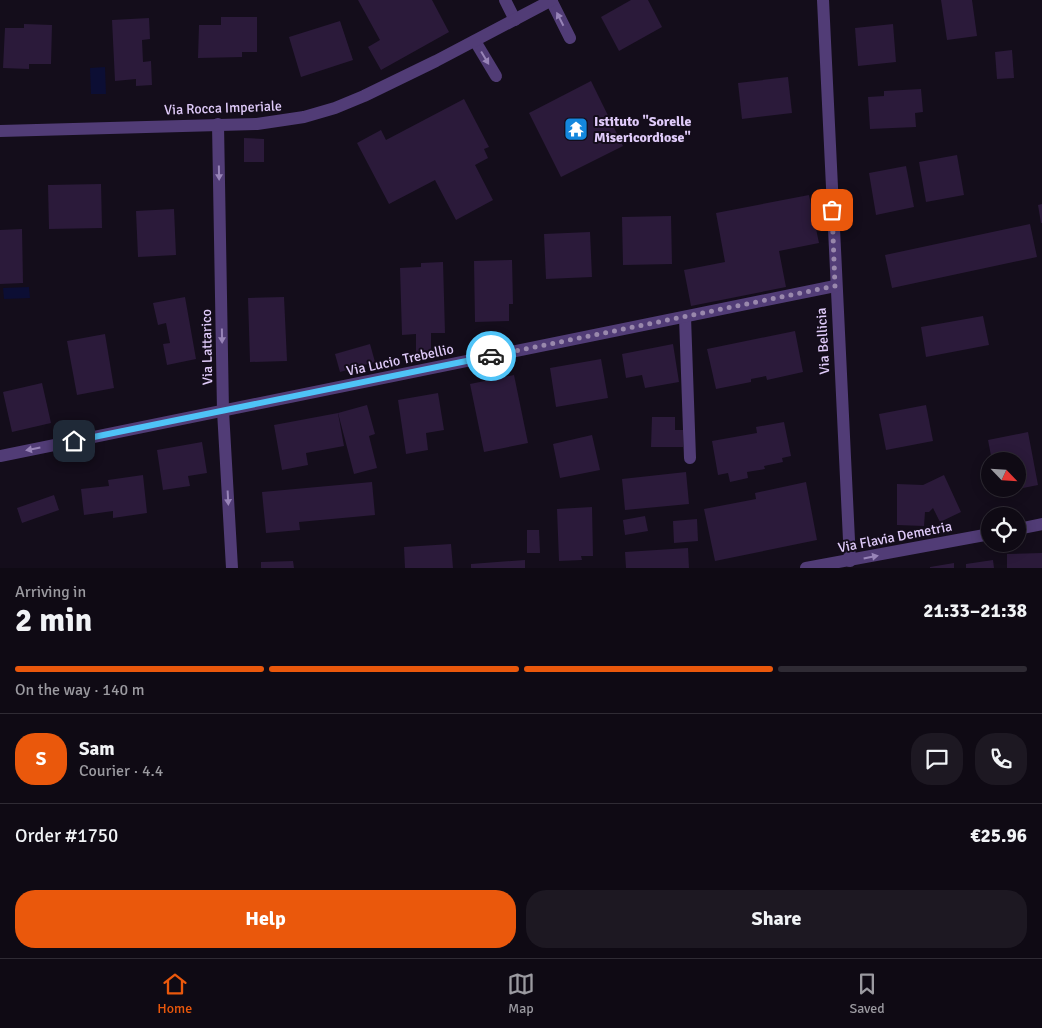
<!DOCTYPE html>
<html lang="en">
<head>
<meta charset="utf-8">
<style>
  body { margin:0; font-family:Signika,sans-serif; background:#1d1822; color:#f1f3f6; height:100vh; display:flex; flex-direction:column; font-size:19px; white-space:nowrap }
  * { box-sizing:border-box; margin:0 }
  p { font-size:16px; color:#9b9aa0 }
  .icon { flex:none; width:28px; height:28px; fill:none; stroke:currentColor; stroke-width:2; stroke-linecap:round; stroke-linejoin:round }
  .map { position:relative; height:568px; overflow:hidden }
  .panel { display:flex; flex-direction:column; background:#0f0a14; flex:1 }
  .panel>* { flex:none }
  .needle { width:32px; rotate:115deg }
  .fabs { position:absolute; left:981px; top:452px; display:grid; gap:10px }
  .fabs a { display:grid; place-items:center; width:45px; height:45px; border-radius:50%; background:#0f0a14; box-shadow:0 2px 12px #0003,0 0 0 1px #2f2b34; font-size:25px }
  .pin { position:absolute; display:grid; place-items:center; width:42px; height:42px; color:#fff; margin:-21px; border-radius:10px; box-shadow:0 2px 8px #0006 }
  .courier { position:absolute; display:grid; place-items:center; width:50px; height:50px; margin:-25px; border:4px solid #4fc3f7; border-radius:50%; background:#fff; color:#222; box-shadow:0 1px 6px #0007 }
  .head em { font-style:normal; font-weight:700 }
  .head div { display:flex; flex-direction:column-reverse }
  .head { display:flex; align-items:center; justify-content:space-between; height:85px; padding:0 15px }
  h1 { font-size:32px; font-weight:700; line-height:38px }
  .bar { display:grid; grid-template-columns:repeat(4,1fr); gap:8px 5px; align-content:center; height:60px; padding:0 15px }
  .bar i { height:6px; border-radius:4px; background:#2f2b34 }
  .bar .on { background:#ea580c }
  .bar p { grid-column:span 4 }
  .line { display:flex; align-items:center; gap:12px; padding:0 15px; border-top:1px solid #2f2b34 }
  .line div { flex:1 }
  .round { display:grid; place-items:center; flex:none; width:52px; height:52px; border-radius:20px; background:#1d1822 }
  .action { display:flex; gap:10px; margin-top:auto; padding:10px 15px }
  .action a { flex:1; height:58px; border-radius:20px; background:#ea580c; color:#fff; font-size:20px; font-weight:700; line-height:58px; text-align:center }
  .action a+a { background:#1d1822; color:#f1f3f6 }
  .menu { display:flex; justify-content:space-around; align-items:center; height:70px; border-top:1px solid #2f2b34; background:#0f0a14; font-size:14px; color:#9b9aa0 }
  .menu a { display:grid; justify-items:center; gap:2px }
  .menu .on { color:#ea580c }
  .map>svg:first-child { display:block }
  .water { fill:#0c0e34 }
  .building { fill:#2b1a3a }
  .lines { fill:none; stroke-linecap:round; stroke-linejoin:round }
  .minor { stroke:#513c76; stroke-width:12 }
  .oneway { fill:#9884b8 }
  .done { stroke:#9988ac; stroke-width:5; stroke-dasharray:0 9 }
  .route { stroke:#4fc3f7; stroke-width:6 }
  .labels { text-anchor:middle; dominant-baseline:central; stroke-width:4; stroke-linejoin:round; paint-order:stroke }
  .street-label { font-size:14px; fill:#e0cbfa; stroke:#140d1b }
  .poi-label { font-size:14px; font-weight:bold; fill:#e0cbfa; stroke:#140d1b; text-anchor:start }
</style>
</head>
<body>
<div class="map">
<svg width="1042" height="568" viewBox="0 0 1042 568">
  <rect width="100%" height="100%" fill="#140d1b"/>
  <g class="water">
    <polygon points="105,67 106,94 91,94 90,68"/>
    <polygon points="29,287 30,298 4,299 3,288"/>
  </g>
  <g class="building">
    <polygon points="358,0 432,0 449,32 381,70 368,47 380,40"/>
    <polygon points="631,0 648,0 662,27 619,51 601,17"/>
    <polygon points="941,0 972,0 977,36 947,40"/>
    <polygon points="221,17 257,17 257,52 242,52 242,57 198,58 199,25 221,25"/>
    <polygon points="149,18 150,39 142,40 143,62 151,61 152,85 136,86 136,79 115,81 112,20"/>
    <polygon points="340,21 353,60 301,77 289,37"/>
    <polygon points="24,24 52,25 51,64 29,64 29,69 3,68 5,28 24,28"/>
    <polygon points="893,24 896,62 858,66 855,28"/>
    <polygon points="1012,50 1014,78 997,79 995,52"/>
    <polygon points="788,77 792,113 742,119 738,83"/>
    <polygon points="591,81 623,146 561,177 529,113"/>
    <polygon points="921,89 923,112 915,113 916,127 870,129 868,97 884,96 884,91"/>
    <polygon points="464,99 489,147 484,149 488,158 475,165 493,200 456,220 435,180 389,204 357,143 381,130 386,140"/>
    <polygon points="244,138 264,139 264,162 244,162"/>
    <polygon points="957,155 964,195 926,202 919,162"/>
    <polygon points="906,166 914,207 876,215 869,173"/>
    <polygon points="101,184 102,228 49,229 48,185"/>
    <polygon points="809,195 819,243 779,251 786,287 691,306 684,270 725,262 716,213"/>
    <polygon points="1042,204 1042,223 1041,223 1038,205"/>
    <polygon points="174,209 176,255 138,257 136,211"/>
    <polygon points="671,216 672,264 623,265 622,217"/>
    <polygon points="1030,224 1037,257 892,288 885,255"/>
    <polygon points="22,229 23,283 0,284 0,230"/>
    <polygon points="590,232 592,277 546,279 544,234"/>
    <polygon points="512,260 513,304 509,304 509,321 475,322 474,261"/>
    <polygon points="443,262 445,333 431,333 431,351 416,352 416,334 402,335 400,268 421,267 421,263"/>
    <polygon points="185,297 196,359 167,365 163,344 170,343 166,323 158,325 153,303"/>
    <polygon points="284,297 287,361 250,362 248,298"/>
    <polygon points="983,316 989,345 926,357 921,327"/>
    <polygon points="795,331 803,372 767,380 766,376 751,379 751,382 716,389 707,349"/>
    <polygon points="105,334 114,388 77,395 67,341"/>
    <polygon points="370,344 375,362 340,372 335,354"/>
    <polygon points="673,344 679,382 645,388 642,375 626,378 622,354"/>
    <polygon points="601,359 608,398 556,407 550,368"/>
    <polygon points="514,375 528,443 484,452 470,384"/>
    <polygon points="42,383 51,423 12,432 3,392"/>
    <polygon points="438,393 444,430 426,433 428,450 406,454 398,400"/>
    <polygon points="367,405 375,434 369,436 377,468 354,474 338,413"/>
    <polygon points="926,405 933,441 886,450 879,414"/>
    <polygon points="338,413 344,446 306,453 308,465 282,470 274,425"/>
    <polygon points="652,417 675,417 675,430 683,430 683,447 651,447"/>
    <polygon points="784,422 791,456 782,458 783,462 764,466 765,469 747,472 748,478 730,482 728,473 718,475 712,441 757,433 756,427"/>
    <polygon points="1028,432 1038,485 1018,489 1018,461 992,461 988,440"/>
    <polygon points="592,435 600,470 560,478 553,444"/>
    <polygon points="202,442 207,473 188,476 190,486 163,490 157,450"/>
    <polygon points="686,472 689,504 625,510 622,479"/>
    <polygon points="143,475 147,513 113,518 113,511 84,515 81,489 109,486 108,480"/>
    <polygon points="944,475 961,512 940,522 933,508 929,512 925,512 924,526 897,525 897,484 923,485"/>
    <polygon points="372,482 375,515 299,522 300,530 266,533 262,492"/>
    <polygon points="806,482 817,540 715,561 704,509 756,499 755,493"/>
    <polygon points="997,489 1014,489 1014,490 998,493"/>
    <polygon points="54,495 59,510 22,523 17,508"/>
    <polygon points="592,507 593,556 581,556 582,560 559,561 557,509"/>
    <polygon points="645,516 648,531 625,535 623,520"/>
    <polygon points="697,519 698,541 674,543 673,521"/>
    <polygon points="527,530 539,530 540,553 527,553"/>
    <polygon points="451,544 453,568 405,568 404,547"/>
    <polygon points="688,548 689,568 626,568 625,552"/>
    <polygon points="1042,553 1042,568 1007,568 1007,554"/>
    <polygon points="525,560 525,568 471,568 471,564"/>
    <polygon points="993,560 994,568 966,568 966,564"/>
    <polygon points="293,561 294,568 261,568 261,562"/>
    <polygon points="954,563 954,568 930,568 930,567"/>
  </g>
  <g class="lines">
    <g class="minor">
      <polyline points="505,0 515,20"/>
      <polyline points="551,0 570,38"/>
      <polyline points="823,0 850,561"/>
      <polyline points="475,41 496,76"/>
      <polyline points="218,124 223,411 232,568"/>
      <polyline points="0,131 257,124 304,117 335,108 364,96 436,61 552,0"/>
      <polyline points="685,317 690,458"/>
      <polyline points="0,456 835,286"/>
      <polyline points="1018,529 1042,524"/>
      <polyline points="806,568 990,534"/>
    </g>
  </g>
  <defs><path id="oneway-solid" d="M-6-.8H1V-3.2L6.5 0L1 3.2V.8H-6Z" transform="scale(1.25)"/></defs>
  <g class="oneway">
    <use href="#oneway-solid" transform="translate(560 19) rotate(-117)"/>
    <use href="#oneway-solid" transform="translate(485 58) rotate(59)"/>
    <use href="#oneway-solid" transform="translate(219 173) rotate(89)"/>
    <use href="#oneway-solid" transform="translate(222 336) rotate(89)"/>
    <use href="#oneway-solid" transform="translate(33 449) rotate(169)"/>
    <use href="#oneway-solid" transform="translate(228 498) rotate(87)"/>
    <use href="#oneway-solid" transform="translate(871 557) rotate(-11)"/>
  </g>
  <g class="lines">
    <polyline class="done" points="491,356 835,286 832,210"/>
    <polyline class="route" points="74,441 491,356"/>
  </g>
  <defs>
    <g id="temple-square" transform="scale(1.25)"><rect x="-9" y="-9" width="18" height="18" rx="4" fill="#1487dd" stroke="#140d1b"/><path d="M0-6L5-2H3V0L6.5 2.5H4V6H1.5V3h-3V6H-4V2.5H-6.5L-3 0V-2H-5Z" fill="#fff"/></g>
  </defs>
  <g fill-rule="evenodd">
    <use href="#temple-square" x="576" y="129"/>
  </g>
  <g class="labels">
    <g class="street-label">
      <text transform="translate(223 108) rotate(-2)">Via Rocca Imperiale</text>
      <text transform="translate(823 341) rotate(-93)">Via Bellicia</text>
      <text transform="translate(207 347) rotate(-91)">Via Lattarico</text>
      <text transform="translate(400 360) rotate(-12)">Via Lucio Trebellio</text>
      <text transform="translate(895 537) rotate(-11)">Via Flavia Demetria</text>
    </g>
    <g class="poi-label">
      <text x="594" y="121">Istituto "Sorelle<tspan x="594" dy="16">Misericordiose"</tspan></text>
    </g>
  </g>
</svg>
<div class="fabs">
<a><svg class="needle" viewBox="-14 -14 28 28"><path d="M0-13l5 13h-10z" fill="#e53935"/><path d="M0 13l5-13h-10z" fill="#9b9aa0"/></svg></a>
<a><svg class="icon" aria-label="locate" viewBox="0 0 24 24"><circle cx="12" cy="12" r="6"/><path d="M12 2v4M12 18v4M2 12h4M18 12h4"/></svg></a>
</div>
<div class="pin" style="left:832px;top:210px;background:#ea580c"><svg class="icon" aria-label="bag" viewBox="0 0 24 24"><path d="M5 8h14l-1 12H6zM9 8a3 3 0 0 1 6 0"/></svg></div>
<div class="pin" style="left:74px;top:441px;background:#1f2937"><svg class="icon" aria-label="home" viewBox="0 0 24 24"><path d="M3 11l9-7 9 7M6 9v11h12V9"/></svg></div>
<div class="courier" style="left:491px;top:356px"><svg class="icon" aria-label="car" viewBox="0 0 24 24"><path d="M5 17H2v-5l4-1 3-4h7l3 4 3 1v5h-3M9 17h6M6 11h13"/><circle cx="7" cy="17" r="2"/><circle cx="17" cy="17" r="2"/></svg></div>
</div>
<section class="panel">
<div class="head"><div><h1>2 min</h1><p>Arriving in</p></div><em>21:33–21:38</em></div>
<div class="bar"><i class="on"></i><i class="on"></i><i class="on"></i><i></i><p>On the way · 140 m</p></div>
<div class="line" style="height:90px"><b class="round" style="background:#ea580c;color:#fff">S</b><div><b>Sam</b><p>Courier · 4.4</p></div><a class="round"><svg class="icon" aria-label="chat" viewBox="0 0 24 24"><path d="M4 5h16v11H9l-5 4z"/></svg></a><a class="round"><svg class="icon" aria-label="phone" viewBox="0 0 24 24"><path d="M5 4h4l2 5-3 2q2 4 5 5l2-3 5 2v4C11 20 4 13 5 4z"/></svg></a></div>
<div class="line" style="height:65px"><div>Order #1750</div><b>€25.96</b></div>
<div class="action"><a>Help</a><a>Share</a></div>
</section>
<nav class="menu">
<a class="on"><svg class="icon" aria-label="home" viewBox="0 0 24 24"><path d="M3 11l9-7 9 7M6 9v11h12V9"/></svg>Home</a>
<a><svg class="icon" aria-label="map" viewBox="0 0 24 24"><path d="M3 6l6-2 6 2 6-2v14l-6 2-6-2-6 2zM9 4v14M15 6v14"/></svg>Map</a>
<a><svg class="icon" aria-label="saved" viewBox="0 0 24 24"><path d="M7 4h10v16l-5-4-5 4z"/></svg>Saved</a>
</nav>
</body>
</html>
